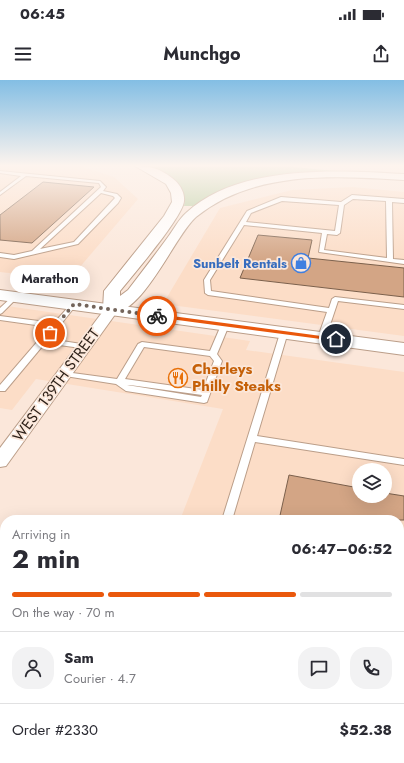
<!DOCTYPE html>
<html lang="en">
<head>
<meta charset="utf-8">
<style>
  body { margin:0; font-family:Jost,sans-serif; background:#f2f2f3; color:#2b2b33; height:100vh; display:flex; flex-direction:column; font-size:15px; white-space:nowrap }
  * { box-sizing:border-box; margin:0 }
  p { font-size:13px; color:#7c7c81 }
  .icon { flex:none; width:22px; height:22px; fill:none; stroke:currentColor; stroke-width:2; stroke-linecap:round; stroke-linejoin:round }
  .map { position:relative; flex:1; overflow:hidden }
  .sheet { position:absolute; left:0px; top:435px; width:404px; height:248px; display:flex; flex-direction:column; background:#fff; border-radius:16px 16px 0 0; box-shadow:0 4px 16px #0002 }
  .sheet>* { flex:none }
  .fabs { position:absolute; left:352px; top:383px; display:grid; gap:8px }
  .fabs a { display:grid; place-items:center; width:40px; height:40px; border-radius:50%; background:#fff; box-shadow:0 4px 16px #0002; font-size:20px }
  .pin { position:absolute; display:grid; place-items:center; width:34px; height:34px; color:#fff; margin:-17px; border:2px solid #fff; border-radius:50%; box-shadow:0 1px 4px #0007 }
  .courier { position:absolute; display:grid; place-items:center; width:40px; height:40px; margin:-20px; border:3px solid #ea580c; border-radius:50%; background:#fff; color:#222; box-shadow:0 1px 5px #0007 }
  .bubble { position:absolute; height:28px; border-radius:14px; background:#fff; box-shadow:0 4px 16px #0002; font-size:13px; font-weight:700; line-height:28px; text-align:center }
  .head em { font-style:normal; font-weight:700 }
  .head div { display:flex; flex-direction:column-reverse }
  .head { display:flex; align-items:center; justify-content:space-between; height:68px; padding:0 12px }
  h1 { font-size:26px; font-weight:700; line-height:30px }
  .bar { display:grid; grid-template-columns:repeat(4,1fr); gap:6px 4px; align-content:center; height:48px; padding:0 12px }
  .bar i { height:5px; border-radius:3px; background:#e1e1e2 }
  .bar .on { background:#ea580c }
  .bar p { grid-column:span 4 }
  .line { display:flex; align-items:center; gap:10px; padding:0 12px; border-top:1px solid #e1e1e2 }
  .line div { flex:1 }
  .round { display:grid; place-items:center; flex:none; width:42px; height:42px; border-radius:16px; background:#f2f2f3 }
  .status { display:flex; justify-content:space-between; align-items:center; height:28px; padding:0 20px; background:#fff; direction:ltr }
  .status svg { height:11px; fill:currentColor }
  header { display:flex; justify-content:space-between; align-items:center; height:52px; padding:0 12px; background:#fff; font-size:18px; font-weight:700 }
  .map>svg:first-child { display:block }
  .built { fill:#fcddc7; fill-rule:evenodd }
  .green { fill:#b4cc9e }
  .building { fill:#d3a585; stroke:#7b604c }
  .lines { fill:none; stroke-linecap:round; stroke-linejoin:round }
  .service-casing { stroke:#bb9e89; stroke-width:2 }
  .minor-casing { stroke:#bb9e89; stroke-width:2 }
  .primary-casing { stroke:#bb9e89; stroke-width:2 }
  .motorway-casing { stroke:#bb9e89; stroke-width:2 }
  .service { fill:#fff; fill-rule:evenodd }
  .minor { fill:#fff; fill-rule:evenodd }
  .primary { fill:#fff; fill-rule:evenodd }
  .motorway { fill:#fff; fill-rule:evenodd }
  .route { fill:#ea580c }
  .done { stroke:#74655b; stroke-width:4; stroke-dasharray:0 7.2 }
  .labels { text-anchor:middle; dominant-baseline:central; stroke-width:3.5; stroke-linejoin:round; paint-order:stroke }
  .far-shop-label { font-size:13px; font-weight:bold; fill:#366cbe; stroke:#fbe7da; text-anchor:end }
  .food-label { font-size:15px; font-weight:bold; fill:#c56008; stroke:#fbe7da; text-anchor:start }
  .street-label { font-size:15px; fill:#2b1f17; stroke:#fbe7da }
</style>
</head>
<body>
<div class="status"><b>06:45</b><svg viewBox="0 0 49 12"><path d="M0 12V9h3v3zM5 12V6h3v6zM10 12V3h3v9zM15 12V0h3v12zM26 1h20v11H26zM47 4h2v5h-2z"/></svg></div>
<header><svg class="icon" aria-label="menu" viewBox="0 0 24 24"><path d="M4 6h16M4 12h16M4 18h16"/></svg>Munchgo<svg class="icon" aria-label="share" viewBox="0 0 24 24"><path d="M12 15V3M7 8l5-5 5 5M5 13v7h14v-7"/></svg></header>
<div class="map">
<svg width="404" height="683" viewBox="0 0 404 683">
  <rect width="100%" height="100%" fill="#fbe7da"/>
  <g class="built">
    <polygon points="0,86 80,86 114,97 138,119 79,188 53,198 0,192"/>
    <polygon points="353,107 404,112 404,256 163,224 220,128 292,110"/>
    <path d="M0 225 250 261 246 270 404 292V683H85L87 678H399V440H180L223 329 36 299 12 330 0 328ZM359 390H385V416H359Z"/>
  </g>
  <path class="green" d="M147 86H284L346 92 316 93 222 111 206 118 193 126H184C189 106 163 92 147 86Z"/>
  <g class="building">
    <polygon points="43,102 94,107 32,163 0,160 0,135"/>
    <polygon points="258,155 312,160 308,178 404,188 404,217 240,198"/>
    <polygon points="289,395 359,408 359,416 385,416 385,413 404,416 404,440 279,440"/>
  </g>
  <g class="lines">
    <g class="service-casing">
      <g id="service">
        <path d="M0 91 100 101 106 107 103 111 117 114 121 118 118 123 78 164 14 179 0 177V173L14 175 32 171 101 107 99 103 26 96 0 115V112L21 96 0 93ZM101 113 113 116 115 118 74 162 40 169Z"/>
        <path d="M352 115 404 119V123L392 122 393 179 404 180V184L319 172 322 153 244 145 210 200 211 211 329 228 332 219 335 217 404 225V229L338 221 326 257 322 259 318 257 327 232 208 215 205 213 204 200 247 131 281 117 341 122ZM353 119 386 121 387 178 324 170 327 154 337 155 340 153 344 125ZM282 121 339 125 335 151 246 142 251 133Z"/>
        <polygon points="15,215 17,216 17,218 2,233 0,234 0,228 13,216"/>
        <polygon points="74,222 77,224 49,259 88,265 89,267 88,269 45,263 5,311 0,311 0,305 50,247 0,240 0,236 54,243 72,223"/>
        <path d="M222 243H228L229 245 217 274 222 281 207 322 204 323 126 311 116 304 65 296 61 294 65 292 117 299 138 264 142 262 210 271ZM144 267 210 276 214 281 203 310 125 299ZM127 305H130L202 315 201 317Z"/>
        <polygon points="281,250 287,250 288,252 257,356 404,379 404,385 255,362 232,440 222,440"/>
        <polygon points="148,678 162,678 162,683 146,683"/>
      </g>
    </g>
    <g class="minor-casing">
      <polygon id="minor" points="112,225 117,226 119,229 6,386 0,387 0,368 107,226"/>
    </g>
    <g class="primary-casing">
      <polygon id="primary" points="0,210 404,263 404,275 0,220"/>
    </g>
    <g class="motorway-casing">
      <path id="motorway" d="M135 86C150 86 159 88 172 98 179 103 185 112 184 121 183 137 132 196 120 211V216L128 210C141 193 155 175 168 157 174 149 179 139 186 133 239 84 337 90 404 94V100C334 96 254 90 196 137 174 156 141 241 106 233L103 229 104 211 164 136 172 122 171 113 166 104Z"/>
    </g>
    <use href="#service" class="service"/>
    <use href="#minor" class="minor"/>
    <use href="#primary" class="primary"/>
    <use href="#motorway" class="motorway"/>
  </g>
  <linearGradient id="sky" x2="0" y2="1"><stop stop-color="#83bee4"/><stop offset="0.47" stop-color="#fdf4ee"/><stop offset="1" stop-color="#fdf4ee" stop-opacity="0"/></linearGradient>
  <rect width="404" height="182" fill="url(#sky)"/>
  <polygon class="route" points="157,234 336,258 338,259 336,261 155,237 155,235"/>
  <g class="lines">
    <polyline class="done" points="50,253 74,224 157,236"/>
  </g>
  <defs>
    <g id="shop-ring" transform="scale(1)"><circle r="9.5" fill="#fbe7da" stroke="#3f7fe0" stroke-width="1.5"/><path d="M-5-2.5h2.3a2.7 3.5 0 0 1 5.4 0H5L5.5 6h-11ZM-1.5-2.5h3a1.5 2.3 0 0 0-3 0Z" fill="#3f7fe0"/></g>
    <g id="restaurant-ring" transform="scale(1)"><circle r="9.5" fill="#fbe7da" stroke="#e8710a" stroke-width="1.5"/><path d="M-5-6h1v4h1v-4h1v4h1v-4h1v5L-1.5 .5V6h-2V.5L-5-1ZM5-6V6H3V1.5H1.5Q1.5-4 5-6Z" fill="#e8710a"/></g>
  </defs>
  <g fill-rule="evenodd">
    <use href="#shop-ring" x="301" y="183"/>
    <use href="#restaurant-ring" x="178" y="298"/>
  </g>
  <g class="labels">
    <g class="far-shop-label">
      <text x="287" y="183">Sunbelt Rentals</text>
    </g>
    <g class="food-label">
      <text x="192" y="289">Charleys<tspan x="192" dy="17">Philly Steaks</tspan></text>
    </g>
    <g class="street-label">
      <text transform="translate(56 305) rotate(-54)">WEST 139TH STREET</text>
    </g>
  </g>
</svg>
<div class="fabs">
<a><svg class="icon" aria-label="layers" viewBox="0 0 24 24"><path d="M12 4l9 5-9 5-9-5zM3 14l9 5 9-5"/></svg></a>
</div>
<div class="pin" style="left:50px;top:253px;background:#ea580c"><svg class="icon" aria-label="bag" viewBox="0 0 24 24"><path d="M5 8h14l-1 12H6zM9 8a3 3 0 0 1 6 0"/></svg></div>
<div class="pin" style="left:336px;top:259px;background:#1f2937"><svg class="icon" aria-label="home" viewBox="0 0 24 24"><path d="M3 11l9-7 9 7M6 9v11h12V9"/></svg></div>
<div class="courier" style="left:157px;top:236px"><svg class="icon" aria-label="bike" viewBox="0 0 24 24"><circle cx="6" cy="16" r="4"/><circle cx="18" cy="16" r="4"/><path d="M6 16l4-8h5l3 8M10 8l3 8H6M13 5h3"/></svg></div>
<div class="bubble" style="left:10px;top:185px;width:80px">Marathon</div>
<section class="sheet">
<div class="head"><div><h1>2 min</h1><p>Arriving in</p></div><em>06:47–06:52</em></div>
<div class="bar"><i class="on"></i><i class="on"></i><i class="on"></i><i></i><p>On the way · 70 m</p></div>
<div class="line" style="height:72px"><a class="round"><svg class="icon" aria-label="person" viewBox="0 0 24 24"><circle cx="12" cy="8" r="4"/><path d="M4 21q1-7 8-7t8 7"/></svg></a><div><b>Sam</b><p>Courier · 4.7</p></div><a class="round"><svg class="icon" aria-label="chat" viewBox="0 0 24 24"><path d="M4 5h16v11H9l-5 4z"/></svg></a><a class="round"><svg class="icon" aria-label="phone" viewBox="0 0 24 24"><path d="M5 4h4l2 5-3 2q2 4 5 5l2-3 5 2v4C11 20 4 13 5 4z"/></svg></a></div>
<div class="line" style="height:52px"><div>Order #2330</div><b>$52.38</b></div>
</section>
</div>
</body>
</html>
